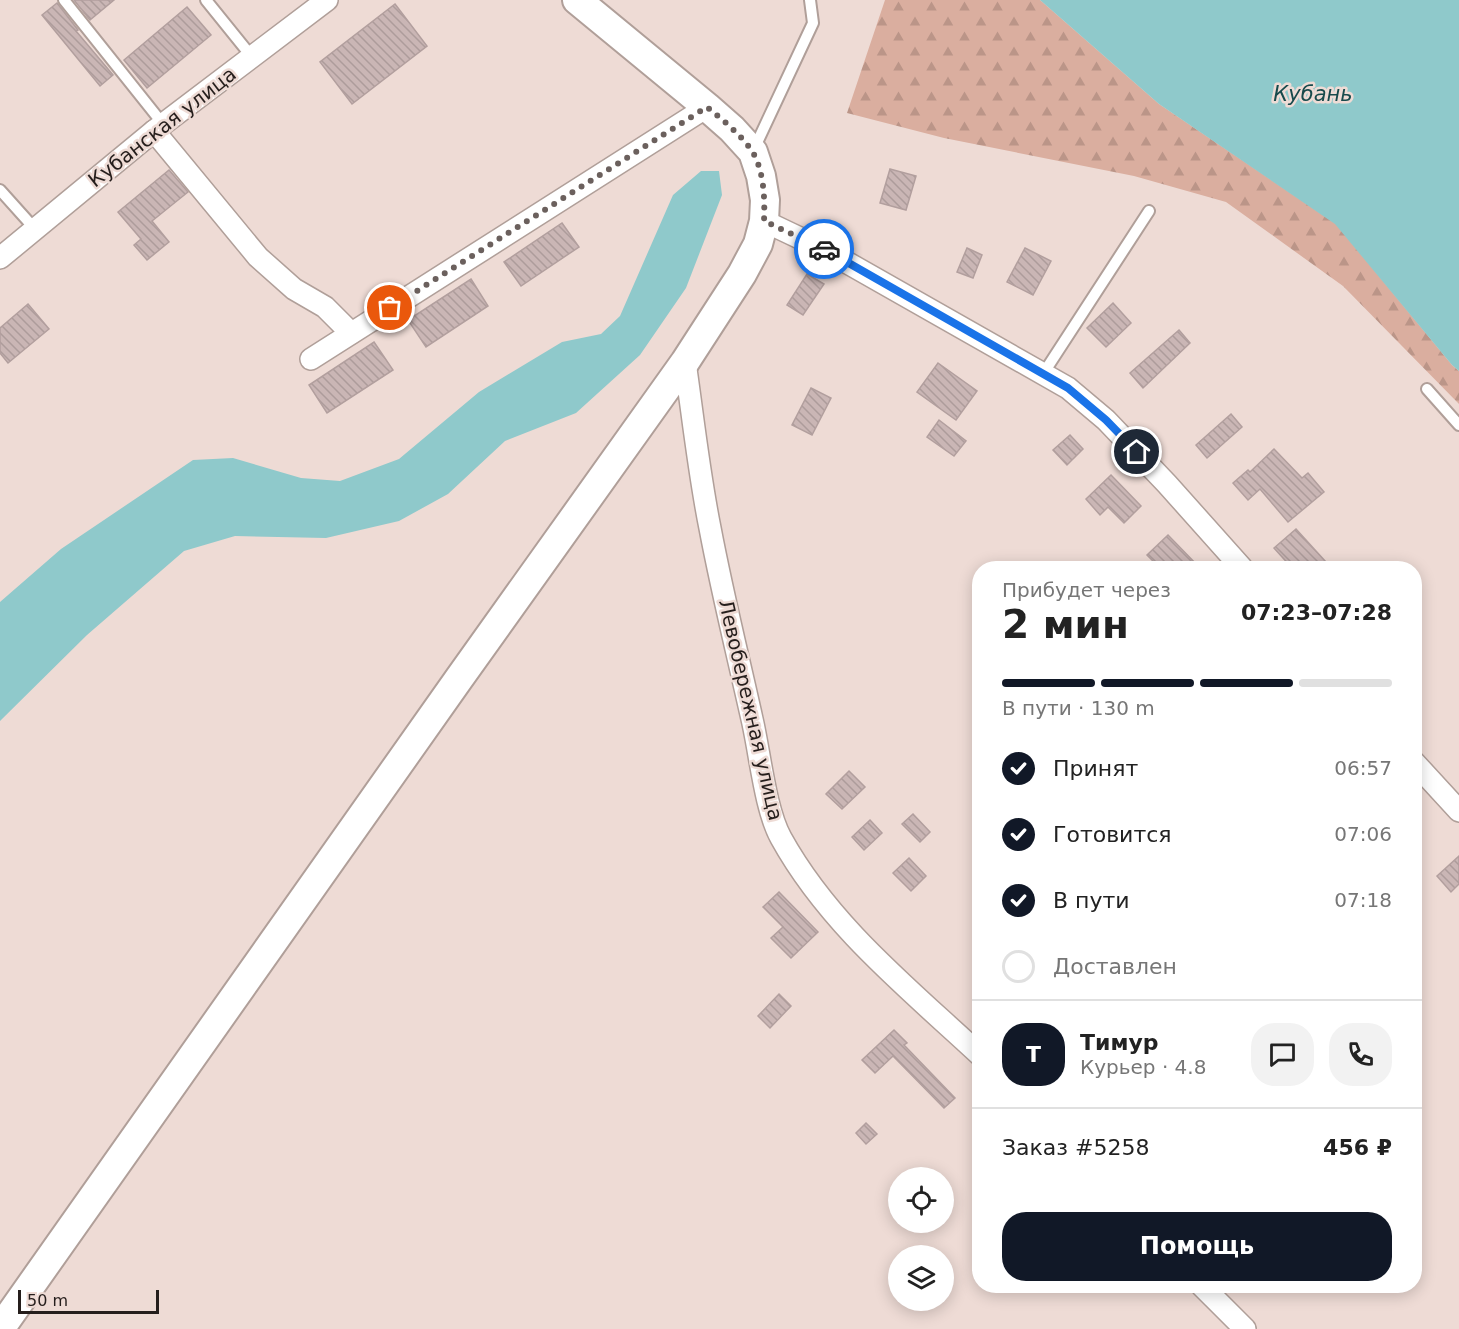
<!DOCTYPE html>
<html lang="ru">
<head>
<meta charset="utf-8">
<style>
  body { margin:0; font-family:"DejaVu Sans",sans-serif; background:#f2f2f2; color:#222; height:100vh; display:flex; flex-direction:column; font-size:22px; white-space:nowrap }
  * { box-sizing:border-box; margin:0 }
  p { font-size:20px; color:#767676 }
  .icon { flex:none; width:33px; height:33px; fill:none; stroke:currentColor; stroke-width:2; stroke-linecap:round; stroke-linejoin:round }
  .map { position:relative; flex:1; overflow:hidden }
  .panel { position:absolute; left:972px; top:561px; width:450px; height:732px; display:flex; flex-direction:column; background:#fff; border-radius:24px; box-shadow:0 3px 15px #0003 }
  .panel>* { flex:none }
  .buttons { position:absolute; left:888px; top:1167px; display:grid; gap:12px }
  .buttons a { display:grid; place-items:center; width:66px; height:66px; border-radius:50%; background:#fff; box-shadow:0 3px 15px #0003; font-size:30px }
  .scale { position:absolute; left:18px; bottom:15px; width:141px; box-sizing:border-box; padding-left:6px; border:3px solid #251e1c; border-top:0; font-size:16px; line-height:21px; white-space:nowrap; color:#251e1c; -webkit-text-stroke:4px #eedbd5; paint-order:stroke }
  .pin { position:absolute; display:grid; place-items:center; width:51px; height:51px; color:#fff; margin:-26px; border:3px solid #fff; border-radius:50%; box-shadow:0 2px 6px #0007 }
  .courier { position:absolute; display:grid; place-items:center; width:60px; height:60px; margin:-30px; border:4px solid #1a73e8; border-radius:50%; background:#fff; color:#222; box-shadow:0 2px 8px #0007 }
  .overview em { font-style:normal; font-weight:600 }
  .overview div { display:flex; flex-direction:column-reverse }
  .overview { display:flex; align-items:center; justify-content:space-between; height:102px; padding:0 30px }
  h1 { font-size:39px; font-weight:600; line-height:45px }
  .bar { display:grid; grid-template-columns:repeat(4,1fr); gap:9px 6px; align-content:center; height:72px; padding:0 30px }
  .bar i { height:8px; border-radius:4px; background:#e0e0e0 }
  .bar .current { background:#111827 }
  .bar p { grid-column:span 4 }
  .line { display:flex; align-items:center; gap:15px; padding:0 30px; border-top:2px solid #e0e0e0 }
  .line div { flex:1 }
  .round { display:grid; place-items:center; flex:none; width:63px; height:63px; border-radius:24px; background:#f2f2f2 }
  ol { padding:0 30px; list-style:none }
  li { display:flex; align-items:center; gap:18px; height:66px }
  li p { margin-inline-start:auto }
  li .icon { padding:6px; border-radius:50%; background:#111827; color:#fff; stroke-width:4 }
  li:last-child { color:#767676 }
  li i { width:33px; height:33px; border:3px solid #e0e0e0; border-radius:50% }
  .primary-button { display:flex; gap:12px; margin-top:auto; padding:12px 30px }
  .primary-button a { flex:1; height:69px; border-radius:24px; background:#111827; color:#fff; font-size:24px; font-weight:600; line-height:69px; text-align:center }
  .map>svg:first-child { display:block }
  .forest { fill:url(#forest-firs) }
  .water { fill:#8fc9cb }
  .building { fill:url(#building-back-hatch); stroke:#b29f9e; stroke-width:1.5 }
  .lines { fill:none; stroke-linecap:round; stroke-linejoin:round }
  .lane-casing { stroke:#b09f99; stroke-width:14 }
  .street-casing { stroke:#b09f99; stroke-width:24 }
  .secondary-casing { stroke:#b09f99; stroke-width:32 }
  .lane { stroke:#fff; stroke-width:10 }
  .street { stroke:#fff; stroke-width:21 }
  .secondary { stroke:#fff; stroke-width:28 }
  .done { stroke:#6b605d; stroke-width:6; stroke-dasharray:0 10.8 }
  .route { stroke:#1a73e8; stroke-width:8 }
  .labels { text-anchor:middle; dominant-baseline:central; stroke-width:5; stroke-linejoin:round; paint-order:stroke }
  .street-label { font-size:20px; fill:#251e1c; stroke:#eedbd5 }
  .water-label { font-size:21px; font-style:italic; fill:#174a4c; stroke:#eedbd5 }
</style>
</head>
<body>
<div class="map">
<svg width="1459" height="1329" viewBox="0 0 1459 1329">
  <defs>
    <pattern id="forest-firs" width="22" height="20" patternUnits="userSpaceOnUse" patternTransform="scale(1.5)"><rect width="22" height="20" fill="#daae9f"/><path d="M5 1l3.5 6h-7zM16 11l3.5 6h-7z" fill="#bb9588"/></pattern>
    <pattern id="building-back-hatch" width="6" height="6" patternUnits="userSpaceOnUse" patternTransform="scale(1.5)"><rect width="6" height="6" fill="#cab6b5"/><path d="M-1 5l2 2M0 0l6 6M5-1l2 2" fill="none" stroke="#ad9c9b"/></pattern>
  </defs>
  <rect width="100%" height="100%" fill="#eedbd5"/>
  <polygon class="forest" points="885,0 1040,0 1159,104 1336,224 1452,365 1459,371 1459,404 1343,286 1226,202 1134,176 944,138 847,113"/>
  <g class="water">
    <polygon points="1040,0 1459,0 1459,371 1452,365 1335,224 1159,104"/>
    <polygon points="701,171 719,171 722,195 686,288 640,355 576,413 505,441 448,494 399,521 326,538 235,536 184,551 87,635 0,721 0,602 61,549 193,460 233,458 301,478 340,481 399,459 479,392 562,342 601,334 620,316 673,195"/>
  </g>
  <g class="building">
    <polygon points="74,0 114,0 90,20"/>
    <polygon points="57,3 78,30 76,31 113,75 100,86 42,15"/>
    <polygon points="395,4 427,46 352,104 320,62"/>
    <polygon points="187,7 211,35 147,88 124,60"/>
    <polygon points="890,169 916,176 906,210 880,203"/>
    <polygon points="169,170 188,192 152,221 169,242 147,260 134,245 141,239 118,212"/>
    <polygon points="562,223 579,247 521,286 504,262"/>
    <polygon points="967,248 982,255 973,278 957,272"/>
    <polygon points="1025,248 1051,261 1033,295 1007,282"/>
    <polygon points="807,274 824,284 803,315 787,305"/>
    <polygon points="471,279 488,306 426,347 408,320"/>
    <polygon points="1113,303 1131,323 1106,347 1087,328"/>
    <polygon points="28,304 49,329 8,363 0,353 0,328"/>
    <polygon points="1179,330 1190,343 1143,388 1130,373"/>
    <polygon points="374,342 393,370 327,413 309,385"/>
    <polygon points="938,363 977,391 956,420 917,392"/>
    <polygon points="811,388 831,398 812,435 792,425"/>
    <polygon points="1231,414 1242,427 1207,458 1196,445"/>
    <polygon points="939,420 966,441 954,456 927,437"/>
    <polygon points="1070,435 1083,449 1067,465 1053,450"/>
    <polygon points="1274,449 1302,478 1308,473 1324,492 1288,522 1260,489 1248,500 1233,483 1248,470 1250,472"/>
    <polygon points="1111,475 1141,506 1124,523 1108,507 1100,515 1086,499"/>
    <polygon points="1296,529 1325,561 1316,568 1292,568 1274,548"/>
    <polygon points="1168,535 1200,568 1160,568 1147,555"/>
    <polygon points="849,771 865,787 842,809 826,794"/>
    <polygon points="913,814 930,832 920,842 902,824"/>
    <polygon points="870,820 882,833 864,850 852,837"/>
    <polygon points="1459,856 1459,884 1451,892 1437,876"/>
    <polygon points="909,858 926,876 911,891 893,873"/>
    <polygon points="779,892 818,932 791,958 771,938 783,927 763,907"/>
    <polygon points="779,994 791,1006 770,1028 758,1016"/>
    <polygon points="894,1030 907,1043 904,1045 955,1098 944,1108 893,1056 875,1073 862,1060"/>
    <polygon points="866,1123 877,1134 866,1144 856,1133"/>
  </g>
  <g class="lines">
    <g class="lane-casing">
      <g id="lane">
        <polyline points="64,0 163,124"/>
        <polyline points="206,0 252,57"/>
        <polyline points="754,149 813,23 810,0"/>
        <polyline points="0,190 35,229"/>
        <polyline points="1043,374 1149,211"/>
        <polyline points="1427,389 1459,425"/>
      </g>
    </g>
    <g class="street-casing">
      <g id="street">
        <polyline points="154,131 258,257 294,289 325,307 351,333"/>
        <polyline points="764,221 825,250 1068,388 1106,420 1167,484 1242,568"/>
        <polyline points="0,258 154,131 327,0"/>
        <polyline points="311,359 707,107"/>
        <path d="M685 362C693 417 699 474 710 528 722 592 738 656 752 719 760 753 765 809 781 838 829 925 908 988 980 1055"/>
        <polyline points="1414,762 1459,811"/>
        <polyline points="1202,1286 1245,1329"/>
      </g>
    </g>
    <g class="secondary-casing">
      <polyline id="secondary" points="0,1329 458,680 685,362 742,274 758,244 764,221 765,200 761,176 753,152 732,129 707,107 577,0"/>
    </g>
    <use href="#lane" class="lane"/>
    <use href="#street" class="street"/>
    <use href="#secondary" class="secondary"/>
  </g>
  <g class="lines">
    <path class="done" d="M390 308 707 107C723 120 740 134 752 151 764 170 765 199 764 221L824 249"/>
    <polyline class="route" points="824,249 1068,388 1106,420 1137,452"/>
  </g>
  <g class="labels">
    <g class="street-label">
      <text transform="translate(162 127) rotate(-38)">Кубанская улица</text>
      <text transform="translate(751 710) rotate(77)">Левобережная улица</text>
    </g>
    <g class="water-label">
      <text x="1313" y="94">Кубань</text>
    </g>
  </g>
</svg>
<div class="buttons">
<a><svg class="icon" aria-label="locate" viewBox="0 0 24 24"><circle cx="12" cy="12" r="6"/><path d="M12 2v4M12 18v4M2 12h4M18 12h4"/></svg></a>
<a><svg class="icon" aria-label="layers" viewBox="0 0 24 24"><path d="M12 4l9 5-9 5-9-5zM3 14l9 5 9-5"/></svg></a>
</div>
<div class="scale">50 m</div>
<div class="pin" style="left:390px;top:308px;background:#ea580c"><svg class="icon" aria-label="bag" viewBox="0 0 24 24"><path d="M5 8h14l-1 12H6zM9 8a3 3 0 0 1 6 0"/></svg></div>
<div class="pin" style="left:1137px;top:452px;background:#1f2937"><svg class="icon" aria-label="home" viewBox="0 0 24 24"><path d="M3 11l9-7 9 7M6 9v11h12V9"/></svg></div>
<div class="courier" style="left:824px;top:249px"><svg class="icon" aria-label="car" viewBox="0 0 24 24"><path d="M5 17H2v-5l4-1 3-4h7l3 4 3 1v5h-3M9 17h6M6 11h13"/><circle cx="7" cy="17" r="2"/><circle cx="17" cy="17" r="2"/></svg></div>
<section class="panel">
<div class="overview"><div><h1>2 мин</h1><p>Прибудет через</p></div><em>07:23–07:28</em></div>
<div class="bar"><i class="current"></i><i class="current"></i><i class="current"></i><i></i><p>В пути · 130 m</p></div>
<ol>
<li><svg class="icon" aria-label="check" viewBox="0 0 24 24"><path d="M5 12l5 5 9-10"/></svg>Принят<p>06:57</p></li>
<li><svg class="icon" aria-label="check" viewBox="0 0 24 24"><path d="M5 12l5 5 9-10"/></svg>Готовится<p>07:06</p></li>
<li><svg class="icon" aria-label="check" viewBox="0 0 24 24"><path d="M5 12l5 5 9-10"/></svg>В пути<p>07:18</p></li>
<li><i></i>Доставлен</li>
</ol>
<div class="line" style="height:108px"><b class="round" style="background:#111827;color:#fff">Т</b><div><b>Тимур</b><p>Курьер · 4.8</p></div><a class="round"><svg class="icon" aria-label="chat" viewBox="0 0 24 24"><path d="M4 5h16v11H9l-5 4z"/></svg></a><a class="round"><svg class="icon" aria-label="phone" viewBox="0 0 24 24"><path d="M5 4h4l2 5-3 2q2 4 5 5l2-3 5 2v4C11 20 4 13 5 4z"/></svg></a></div>
<div class="line" style="height:78px"><div>Заказ #5258</div><b>456 ₽</b></div>
<div class="primary-button"><a>Помощь</a></div>
</section>
</div>
</body>
</html>
